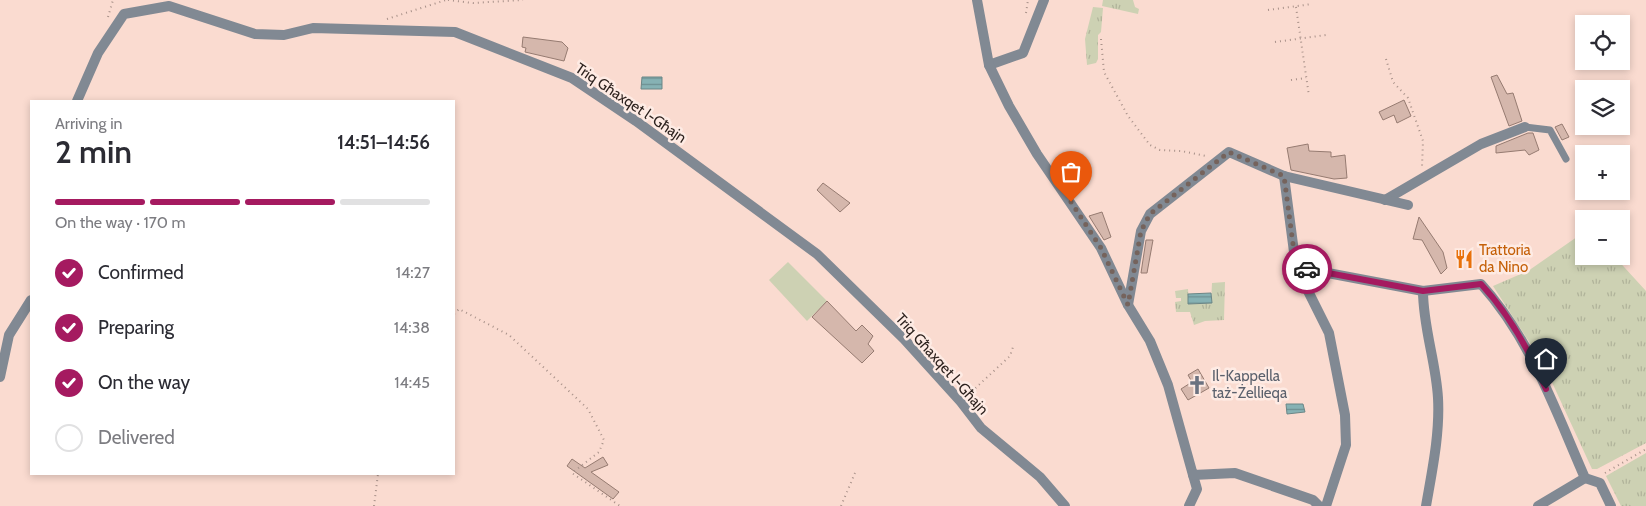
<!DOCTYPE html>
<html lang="en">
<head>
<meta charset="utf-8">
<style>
  body { margin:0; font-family:Cabin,sans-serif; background:#f2f2f3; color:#2b2b33; height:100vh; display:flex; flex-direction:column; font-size:19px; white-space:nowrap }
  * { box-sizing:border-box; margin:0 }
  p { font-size:16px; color:#7c7c81 }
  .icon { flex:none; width:28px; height:28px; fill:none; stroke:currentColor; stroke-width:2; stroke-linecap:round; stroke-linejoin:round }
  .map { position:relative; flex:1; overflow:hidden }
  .sheet { position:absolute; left:30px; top:100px; width:425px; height:375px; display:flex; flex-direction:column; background:#fff; border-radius:0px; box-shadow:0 2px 8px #0003 }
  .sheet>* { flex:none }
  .tools { position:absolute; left:1575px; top:15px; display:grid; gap:10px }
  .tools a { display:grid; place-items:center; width:55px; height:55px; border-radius:0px; background:#fff; box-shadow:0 2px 8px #0003; font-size:25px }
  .pin { position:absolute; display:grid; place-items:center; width:42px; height:42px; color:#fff; margin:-51px -21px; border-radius:50% 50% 50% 0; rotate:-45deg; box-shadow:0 0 5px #0007 }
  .pin .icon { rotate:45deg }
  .courier { position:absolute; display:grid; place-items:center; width:50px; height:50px; margin:-25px; border:4px solid #a51a60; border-radius:50%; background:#fff; color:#222; box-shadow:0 1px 6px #0007 }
  .head em { font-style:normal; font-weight:600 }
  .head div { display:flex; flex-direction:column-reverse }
  .head { display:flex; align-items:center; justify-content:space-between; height:85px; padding:0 25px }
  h1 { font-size:32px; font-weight:600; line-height:38px }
  .bar { display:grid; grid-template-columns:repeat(4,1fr); gap:8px 5px; align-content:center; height:60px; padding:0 25px }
  .bar i { height:6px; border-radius:4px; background:#e1e1e2 }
  .bar .on { background:#a51a60 }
  .bar p { grid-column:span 4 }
  ol { padding:0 25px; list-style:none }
  li { display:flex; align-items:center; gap:15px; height:55px }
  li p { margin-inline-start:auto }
  li .icon { padding:5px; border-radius:50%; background:#a51a60; color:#fff; stroke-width:4 }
  li:last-child { color:#7c7c81 }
  li i { width:28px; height:28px; border:2px solid #e1e1e2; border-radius:50% }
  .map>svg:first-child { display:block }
  .grass { fill:url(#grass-tufts) }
  .pitch { fill:#cdd1b3 }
  .water { fill:url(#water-rules); stroke:#6b8787 }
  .building { fill:#d5b7ac; stroke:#967b71 }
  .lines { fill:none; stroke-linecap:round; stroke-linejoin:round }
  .path { stroke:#a89189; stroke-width:2; stroke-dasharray:1 4; stroke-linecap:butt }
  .service { stroke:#818993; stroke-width:7 }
  .minor { stroke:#818993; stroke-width:10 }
  .tertiary { stroke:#818993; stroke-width:10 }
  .done { stroke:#75635c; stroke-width:5; stroke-dasharray:0 9 }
  .route { stroke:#a51a60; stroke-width:6 }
  .labels { text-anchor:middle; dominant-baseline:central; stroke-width:5; stroke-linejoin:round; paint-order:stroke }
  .street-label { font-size:15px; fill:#2d221e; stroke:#feebe4 }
  .food-label { font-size:15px; fill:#c56008; stroke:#feebe4; text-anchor:start }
  .worship-label { font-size:15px; fill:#5b616d; stroke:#feebe4; text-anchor:start }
</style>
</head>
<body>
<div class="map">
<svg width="1646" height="506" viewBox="0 0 1646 506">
  <defs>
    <pattern id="grass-tufts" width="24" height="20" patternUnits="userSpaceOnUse" patternTransform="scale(1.25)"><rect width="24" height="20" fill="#cdd1b3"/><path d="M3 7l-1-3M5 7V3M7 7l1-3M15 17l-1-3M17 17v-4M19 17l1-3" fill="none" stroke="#b0b39a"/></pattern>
    <pattern id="water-rules" width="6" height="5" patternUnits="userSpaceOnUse" patternTransform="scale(1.25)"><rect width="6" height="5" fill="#86b2b4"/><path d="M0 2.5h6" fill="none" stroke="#6e9092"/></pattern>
  </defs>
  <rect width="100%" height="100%" fill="#fadbd0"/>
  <g class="grass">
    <polygon points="1103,0 1133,0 1135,7 1139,9 1138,14 1102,6"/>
    <polygon points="1093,7 1103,8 1101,32 1098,35 1098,59 1096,63 1087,65 1085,39"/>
    <polygon points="1584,232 1584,256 1614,256 1646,291 1646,443 1597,469 1592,469 1544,365 1493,286 1528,271"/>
    <polygon points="1225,282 1224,320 1205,321 1194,325 1190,312 1176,312 1175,302 1181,301 1181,298 1176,298 1175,291 1188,289 1189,304 1211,303 1212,283"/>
    <polygon points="1646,453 1646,506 1621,506 1606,476"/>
  </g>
  <polygon class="pitch" points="788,262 827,301 807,321 769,280"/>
  <g class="water">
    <polygon points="642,77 662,77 662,89 641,89"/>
    <polygon points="1211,293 1212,303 1188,304 1188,294"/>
    <polygon points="1286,404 1303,404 1305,412 1287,414"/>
  </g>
  <g class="building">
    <polygon points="523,37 562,42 568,48 564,61 525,52 526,48 522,47"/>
    <polygon points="1497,75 1507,94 1513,93 1522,121 1509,126 1491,77"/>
    <polygon points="1404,100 1411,116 1397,123 1394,115 1383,120 1379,112"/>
    <polygon points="1562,124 1569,137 1562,140 1555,127"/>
    <polygon points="1528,133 1533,133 1539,150 1529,155 1525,150 1496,153 1496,146"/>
    <polygon points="1308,144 1309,151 1331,152 1331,157 1345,155 1347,178 1334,179 1291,170 1287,148"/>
    <polygon points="823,183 850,203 840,212 817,190"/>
    <polygon points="1102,212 1111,237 1104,240 1089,216"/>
    <polygon points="1419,217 1443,252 1447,268 1441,274 1422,240 1413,239"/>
    <polygon points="1146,240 1153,240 1147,273 1141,273"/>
    <polygon points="827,301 856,331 862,325 873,336 868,344 874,351 862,363 812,317"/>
    <polygon points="1198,369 1209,388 1188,400 1181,389 1192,382 1188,375"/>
    <polygon points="603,457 608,465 591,472 619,492 613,499 567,466 572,459 585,468"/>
  </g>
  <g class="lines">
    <g class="path">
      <polyline points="448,0 473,3 523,0"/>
      <polyline points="1296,7 1309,96"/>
      <polyline points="1268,10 1312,4"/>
      <polyline points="1026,13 1028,0"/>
      <polyline points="108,17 113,0"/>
      <polyline points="387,19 446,0"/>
      <polyline points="1101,39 1104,72 1128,116 1150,145 1160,150 1181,151 1206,156"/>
      <polyline points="1275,42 1326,35"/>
      <polyline points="1386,59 1393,82 1408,98 1423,141 1422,167"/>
      <polyline points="1291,80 1306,78"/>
      <polyline points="454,314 459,309 509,335 588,409 604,440 599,452 572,473 620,506"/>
      <polyline points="968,395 1010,356 1014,344"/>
      <polyline points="1605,473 1646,449"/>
      <polyline points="374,506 378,474"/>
      <polyline points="841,506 855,473"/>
    </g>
    <polyline class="service" points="1525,127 1550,130 1566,159"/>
    <g class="minor">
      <polyline points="989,65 1023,53 1044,0"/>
      <polyline points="77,101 98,53 124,14 169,6 255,34 284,35 313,28 455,32 572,78 636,121 817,254 904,339 961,402 981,428 1040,477 1065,506"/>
      <polyline points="1284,176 1296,267 1329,333 1345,415 1346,445 1326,506"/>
      <polyline points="1385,200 1481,144 1525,127"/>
      <path d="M1296 267 1423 291 1481 284C1531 339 1556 412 1585 478L1600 483 1611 506"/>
      <path d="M1423 291C1423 327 1436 362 1438 398 1440 434 1432 471 1426 506"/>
      <polyline points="1128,305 1141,231 1150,214 1229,152 1284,176 1408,205"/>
      <polyline points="0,377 9,335 31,300"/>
      <polyline points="1189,506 1197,489 1193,475"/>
      <polyline points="1538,506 1585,478"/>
    </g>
    <polyline class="tertiary" points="977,0 989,65 1009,106 1037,154 1101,248 1128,305 1150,341 1168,385 1193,475 1235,473 1313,500 1319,506"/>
  </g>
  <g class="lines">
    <polyline class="done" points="1071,202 1101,248 1128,305 1141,231 1150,214 1229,152 1284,176 1296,267 1307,269"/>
    <path class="route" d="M1307 269 1423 291 1481 284C1509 314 1530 352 1546 389"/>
  </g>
  <defs>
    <g id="restaurant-bare" transform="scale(1.5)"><path d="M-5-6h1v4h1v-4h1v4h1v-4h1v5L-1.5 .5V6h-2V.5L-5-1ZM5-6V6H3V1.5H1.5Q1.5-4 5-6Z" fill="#e8710a" stroke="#feebe4" stroke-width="2.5" paint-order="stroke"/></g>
    <g id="church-bare" transform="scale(1.5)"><path d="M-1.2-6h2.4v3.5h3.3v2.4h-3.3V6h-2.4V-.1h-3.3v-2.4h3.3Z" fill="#6b7280" stroke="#feebe4" stroke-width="2.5" paint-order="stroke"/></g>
  </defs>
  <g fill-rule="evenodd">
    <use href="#restaurant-bare" x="1464" y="259"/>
    <use href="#church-bare" x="1197" y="385"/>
  </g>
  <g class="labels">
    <g class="street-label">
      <text transform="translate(631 103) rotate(34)">Triq Għaxqet l-Għajn</text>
      <text transform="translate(942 364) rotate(48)">Triq Għaxqet l-Għajn</text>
    </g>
    <g class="food-label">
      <text x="1479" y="250">Trattoria<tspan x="1479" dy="17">da Nino</tspan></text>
    </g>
    <g class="worship-label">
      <text x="1212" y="376">Il-Kappella<tspan x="1212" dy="17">taż-Żellieqa</tspan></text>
    </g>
  </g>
</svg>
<div class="tools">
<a><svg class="icon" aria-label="locate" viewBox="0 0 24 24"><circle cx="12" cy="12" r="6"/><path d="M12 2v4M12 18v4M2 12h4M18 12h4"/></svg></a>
<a><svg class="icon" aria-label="layers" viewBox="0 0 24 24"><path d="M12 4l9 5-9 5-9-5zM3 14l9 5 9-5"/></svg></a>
<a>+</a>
<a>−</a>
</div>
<div class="pin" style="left:1071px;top:202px;background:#ea580c"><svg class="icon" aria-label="bag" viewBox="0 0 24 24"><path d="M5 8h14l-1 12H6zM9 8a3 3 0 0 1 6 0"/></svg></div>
<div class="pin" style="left:1546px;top:389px;background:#1f2937"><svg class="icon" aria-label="home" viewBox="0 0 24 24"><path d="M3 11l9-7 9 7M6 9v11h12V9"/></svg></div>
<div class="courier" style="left:1307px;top:269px"><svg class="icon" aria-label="car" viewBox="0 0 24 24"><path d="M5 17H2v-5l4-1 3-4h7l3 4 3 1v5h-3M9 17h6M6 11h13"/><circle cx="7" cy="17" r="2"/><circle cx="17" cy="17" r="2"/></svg></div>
<section class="sheet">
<div class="head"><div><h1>2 min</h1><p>Arriving in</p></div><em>14:51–14:56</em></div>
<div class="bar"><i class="on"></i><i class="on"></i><i class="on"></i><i></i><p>On the way · 170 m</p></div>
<ol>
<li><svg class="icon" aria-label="check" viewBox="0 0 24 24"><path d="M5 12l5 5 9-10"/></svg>Confirmed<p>14:27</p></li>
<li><svg class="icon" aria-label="check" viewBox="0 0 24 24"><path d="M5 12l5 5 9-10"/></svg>Preparing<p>14:38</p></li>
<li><svg class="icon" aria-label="check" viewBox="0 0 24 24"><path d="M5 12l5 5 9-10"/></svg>On the way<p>14:45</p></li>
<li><i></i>Delivered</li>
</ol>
</section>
</div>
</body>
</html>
